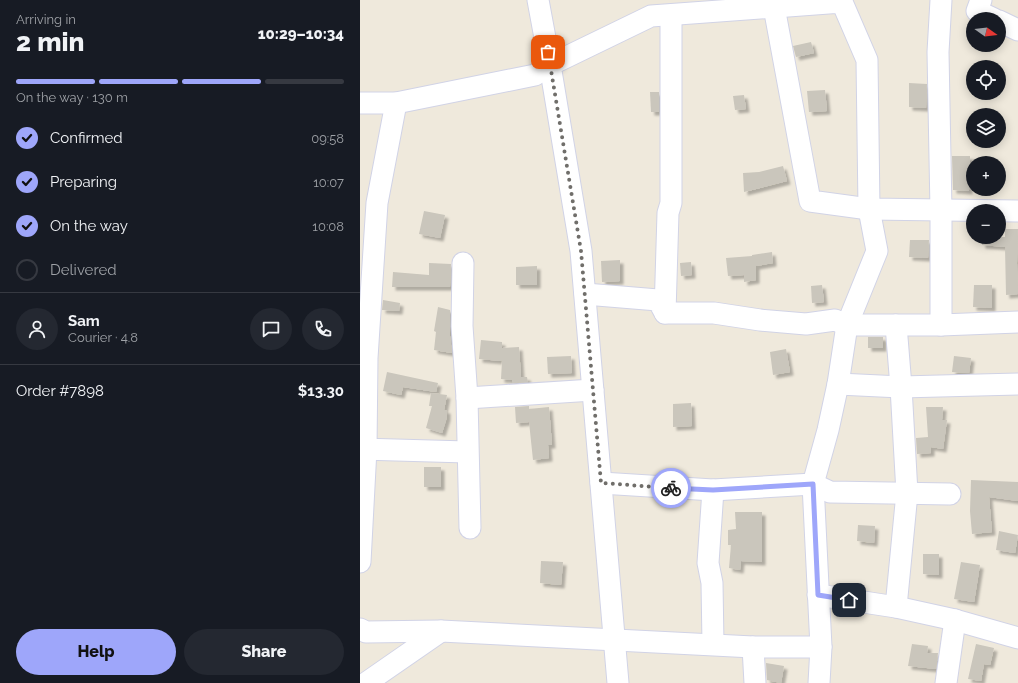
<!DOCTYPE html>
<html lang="en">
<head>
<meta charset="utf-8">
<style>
  body { margin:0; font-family:Raleway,sans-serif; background:#242831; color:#f1f3f6; height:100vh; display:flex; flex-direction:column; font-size:15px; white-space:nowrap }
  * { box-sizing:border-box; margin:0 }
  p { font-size:13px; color:#9ea1a6 }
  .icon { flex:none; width:22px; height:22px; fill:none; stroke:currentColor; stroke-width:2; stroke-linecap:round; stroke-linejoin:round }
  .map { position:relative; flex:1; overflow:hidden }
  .details { display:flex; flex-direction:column; background:#171b24; width:360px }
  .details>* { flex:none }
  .needle { width:26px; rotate:104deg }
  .controls { position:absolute; left:606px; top:12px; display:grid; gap:8px }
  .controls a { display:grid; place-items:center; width:40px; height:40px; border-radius:50%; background:#171b24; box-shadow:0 2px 10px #0003; font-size:20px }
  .pin { position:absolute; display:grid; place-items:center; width:34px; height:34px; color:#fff; margin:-17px; border-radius:8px; box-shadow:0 2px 6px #0006 }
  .courier { position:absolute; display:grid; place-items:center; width:40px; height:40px; margin:-20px; border:3px solid #9ea6fa; border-radius:50%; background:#fff; color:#222; box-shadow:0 1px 5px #0007 }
  .headline em { font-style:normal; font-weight:800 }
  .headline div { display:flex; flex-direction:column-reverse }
  .headline { display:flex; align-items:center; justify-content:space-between; height:68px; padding:0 16px }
  h1 { font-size:26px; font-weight:800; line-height:30px }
  .bar { display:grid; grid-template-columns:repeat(4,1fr); gap:6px 4px; align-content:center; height:48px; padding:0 16px }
  .bar i { height:5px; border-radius:3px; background:#363941 }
  .bar .current { background:#9ea6fa }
  .bar p { grid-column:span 4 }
  .line { display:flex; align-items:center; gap:10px; padding:0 16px; border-top:1px solid #363941 }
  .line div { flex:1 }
  .round { display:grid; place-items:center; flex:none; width:42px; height:42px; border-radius:21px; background:#242831 }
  ol { padding:0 16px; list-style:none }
  li { display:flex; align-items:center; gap:12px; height:44px }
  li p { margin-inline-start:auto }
  li .icon { padding:4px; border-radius:50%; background:#9ea6fa; color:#111; stroke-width:4 }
  li:last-child { color:#9ea1a6 }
  li i { width:22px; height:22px; border:2px solid #363941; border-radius:50% }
  .cta { display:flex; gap:8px; margin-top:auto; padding:8px 16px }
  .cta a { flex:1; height:46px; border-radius:24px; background:#9ea6fa; color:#111; font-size:16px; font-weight:800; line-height:46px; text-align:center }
  .cta a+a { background:#242831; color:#f1f3f6 }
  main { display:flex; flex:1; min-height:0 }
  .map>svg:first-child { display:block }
  .building { fill:#cac6bc; filter:url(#shadow) }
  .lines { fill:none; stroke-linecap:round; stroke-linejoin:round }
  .minor-casing { stroke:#d1d3e6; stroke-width:23 }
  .minor { stroke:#fff; stroke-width:21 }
  .done { stroke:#706e6a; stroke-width:4; stroke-dasharray:0 7.2 }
  .route { stroke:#9ea6fa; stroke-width:5 }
</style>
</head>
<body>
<main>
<section class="details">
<div class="headline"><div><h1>2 min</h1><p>Arriving in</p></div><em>10:29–10:34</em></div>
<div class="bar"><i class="current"></i><i class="current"></i><i class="current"></i><i></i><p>On the way · 130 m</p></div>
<ol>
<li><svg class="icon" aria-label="check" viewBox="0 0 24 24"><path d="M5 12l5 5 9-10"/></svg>Confirmed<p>09:58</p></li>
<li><svg class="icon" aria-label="check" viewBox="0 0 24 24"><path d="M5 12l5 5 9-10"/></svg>Preparing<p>10:07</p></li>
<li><svg class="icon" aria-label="check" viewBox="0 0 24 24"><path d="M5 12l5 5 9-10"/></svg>On the way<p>10:08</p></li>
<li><i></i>Delivered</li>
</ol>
<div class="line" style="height:72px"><a class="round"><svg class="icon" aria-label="person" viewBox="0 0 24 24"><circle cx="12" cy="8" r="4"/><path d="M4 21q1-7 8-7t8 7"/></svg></a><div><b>Sam</b><p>Courier · 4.8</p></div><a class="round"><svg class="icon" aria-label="chat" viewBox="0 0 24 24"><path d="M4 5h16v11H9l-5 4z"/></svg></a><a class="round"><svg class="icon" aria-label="phone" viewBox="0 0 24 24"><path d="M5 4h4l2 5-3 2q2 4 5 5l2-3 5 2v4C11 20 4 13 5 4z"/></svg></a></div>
<div class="line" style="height:52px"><div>Order #7898</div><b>$13.30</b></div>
<div class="cta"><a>Help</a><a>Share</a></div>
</section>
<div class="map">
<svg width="658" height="683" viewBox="0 0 658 683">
  <defs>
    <filter id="shadow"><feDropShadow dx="3.5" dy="3.5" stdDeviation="1" flood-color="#0004"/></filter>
  </defs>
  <rect width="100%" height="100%" fill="#efe9dc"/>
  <g class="building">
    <polygon points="451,42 454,53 436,57 433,46"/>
    <polygon points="549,83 567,84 566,108 549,107"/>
    <polygon points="465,90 467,111 449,112 447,91"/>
    <polygon points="290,92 299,92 299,112 291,112"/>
    <polygon points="384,95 386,109 375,110 373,96"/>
    <polygon points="592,156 610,156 609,191 593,190"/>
    <polygon points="423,166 427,181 384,192 383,173 399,172"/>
    <polygon points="64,211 85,215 80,238 59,234"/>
    <polygon points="645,229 658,229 657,263 658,294 646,295 645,247 622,245 622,237 645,237"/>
    <polygon points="550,240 569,240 568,258 549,257"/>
    <polygon points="412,252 413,263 396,266 396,280 384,282 384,275 368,276 366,258 392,256 392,255"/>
    <polygon points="260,260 260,281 242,282 241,261"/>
    <polygon points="331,262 332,275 321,276 320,263"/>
    <polygon points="69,263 91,264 90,287 32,287 33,272 69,275"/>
    <polygon points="177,266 177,285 156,285 156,267"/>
    <polygon points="462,285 464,302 452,303 451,286"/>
    <polygon points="614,285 632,285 632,308 613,307"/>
    <polygon points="23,300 40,303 39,311 22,310"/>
    <polygon points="78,307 90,310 90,336 92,353 74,350 76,332 74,331"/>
    <rect x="508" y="337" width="15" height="11"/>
    <polygon points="121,340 142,342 142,348 159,347 161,377 167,377 168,382 152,383 152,380 141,379 142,361 119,359"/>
    <polygon points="426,349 430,372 413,375 410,352"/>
    <polygon points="211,356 212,373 188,374 187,357"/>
    <polygon points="594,356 611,358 609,373 592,372"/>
    <polygon points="27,372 78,383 76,392 43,387 41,395 23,391"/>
    <polygon points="71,393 87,395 84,410 87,410 87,417 82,433 66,428 72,406 69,406"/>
    <polygon points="331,403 332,426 313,427 313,404"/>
    <polygon points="169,406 169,409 189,407 192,445 188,445 189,458 173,460 169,422 156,423 155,407"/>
    <polygon points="566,407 583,407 582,420 587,420 583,449 571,447 571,453 557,454 556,438 568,437"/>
    <rect x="64" y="467" width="17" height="20"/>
    <polygon points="611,480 658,482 658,501 629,497 632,532 612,534 610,511"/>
    <polygon points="375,512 402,512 402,562 381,561 380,570 369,568 371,545 368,545 368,530 376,529"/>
    <polygon points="498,525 515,526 514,543 497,541"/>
    <polygon points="639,531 658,535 655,553 636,550"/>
    <polygon points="563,554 579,554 579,575 563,574"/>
    <polygon points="181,561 203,562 201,585 180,583"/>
    <polygon points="601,562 620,565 614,602 594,599"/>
    <polygon points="552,644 568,646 567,653 578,653 576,669 548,666"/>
    <polygon points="616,644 634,648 630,665 624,664 621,681 608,679"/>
    <polygon points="406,663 424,666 421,683 407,680"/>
  </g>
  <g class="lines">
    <g class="minor-casing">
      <g id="minor">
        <polyline points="621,0 617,11 634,19"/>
        <polyline points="414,7 450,201 509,209 658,211"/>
        <polyline points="639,21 658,30"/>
        <polyline points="0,103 36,103 175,75 190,65 178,0"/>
        <polyline points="103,263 102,326 107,398 110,528"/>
        <polyline points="225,294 298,300 305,313 354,313 400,320 446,324 475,320 487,325 581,325 658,322"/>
        <polyline points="305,313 308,213 311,203 311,15"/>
        <polyline points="581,325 581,211 578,52 581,0"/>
        <polyline points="478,384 541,387 658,384"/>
        <polyline points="107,398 233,390"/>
        <polyline points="0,449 107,452"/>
        <polyline points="241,483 353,490 453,484 470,492 590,494"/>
        <polyline points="353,490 348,563 352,583 353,644"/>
        <polyline points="0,562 6,449 7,358 17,203 36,103"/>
        <polyline points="458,595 536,607 595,620 658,638"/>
        <polyline points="536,607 547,493 541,387 536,325"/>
        <polyline points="0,629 6,632 81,631 393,647 461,647"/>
        <polyline points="393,647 395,683"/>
        <polyline points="6,683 81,631"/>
        <polyline points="258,683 221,251 190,65 291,16 482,2 507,60 509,209 517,251 487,325 478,384 468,430 453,484 461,647 459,683"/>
        <polyline points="586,683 595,620"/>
      </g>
    </g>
    <use href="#minor" class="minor"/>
  </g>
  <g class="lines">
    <polyline class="done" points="188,52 221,251 241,483 311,488"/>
    <polyline class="route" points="311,488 353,490 453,484 458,595 489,600"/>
  </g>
</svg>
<div class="controls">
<a><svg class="needle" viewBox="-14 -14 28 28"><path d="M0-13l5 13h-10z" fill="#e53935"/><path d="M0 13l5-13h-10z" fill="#9ea1a6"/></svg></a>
<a><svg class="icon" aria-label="locate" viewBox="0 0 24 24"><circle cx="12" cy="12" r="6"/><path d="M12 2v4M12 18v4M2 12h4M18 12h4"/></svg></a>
<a><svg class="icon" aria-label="layers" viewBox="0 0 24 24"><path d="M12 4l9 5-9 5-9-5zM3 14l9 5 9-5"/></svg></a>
<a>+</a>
<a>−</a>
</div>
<div class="pin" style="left:188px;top:52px;background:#ea580c"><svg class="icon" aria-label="bag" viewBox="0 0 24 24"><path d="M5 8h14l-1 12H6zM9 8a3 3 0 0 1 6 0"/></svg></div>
<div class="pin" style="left:489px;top:600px;background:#1f2937"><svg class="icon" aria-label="home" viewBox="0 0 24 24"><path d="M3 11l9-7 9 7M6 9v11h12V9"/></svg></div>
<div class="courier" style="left:311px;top:488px"><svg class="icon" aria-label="bike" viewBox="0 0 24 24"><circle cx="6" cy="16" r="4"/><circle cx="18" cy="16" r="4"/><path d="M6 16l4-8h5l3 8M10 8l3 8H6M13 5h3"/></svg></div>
</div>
</main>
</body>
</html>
